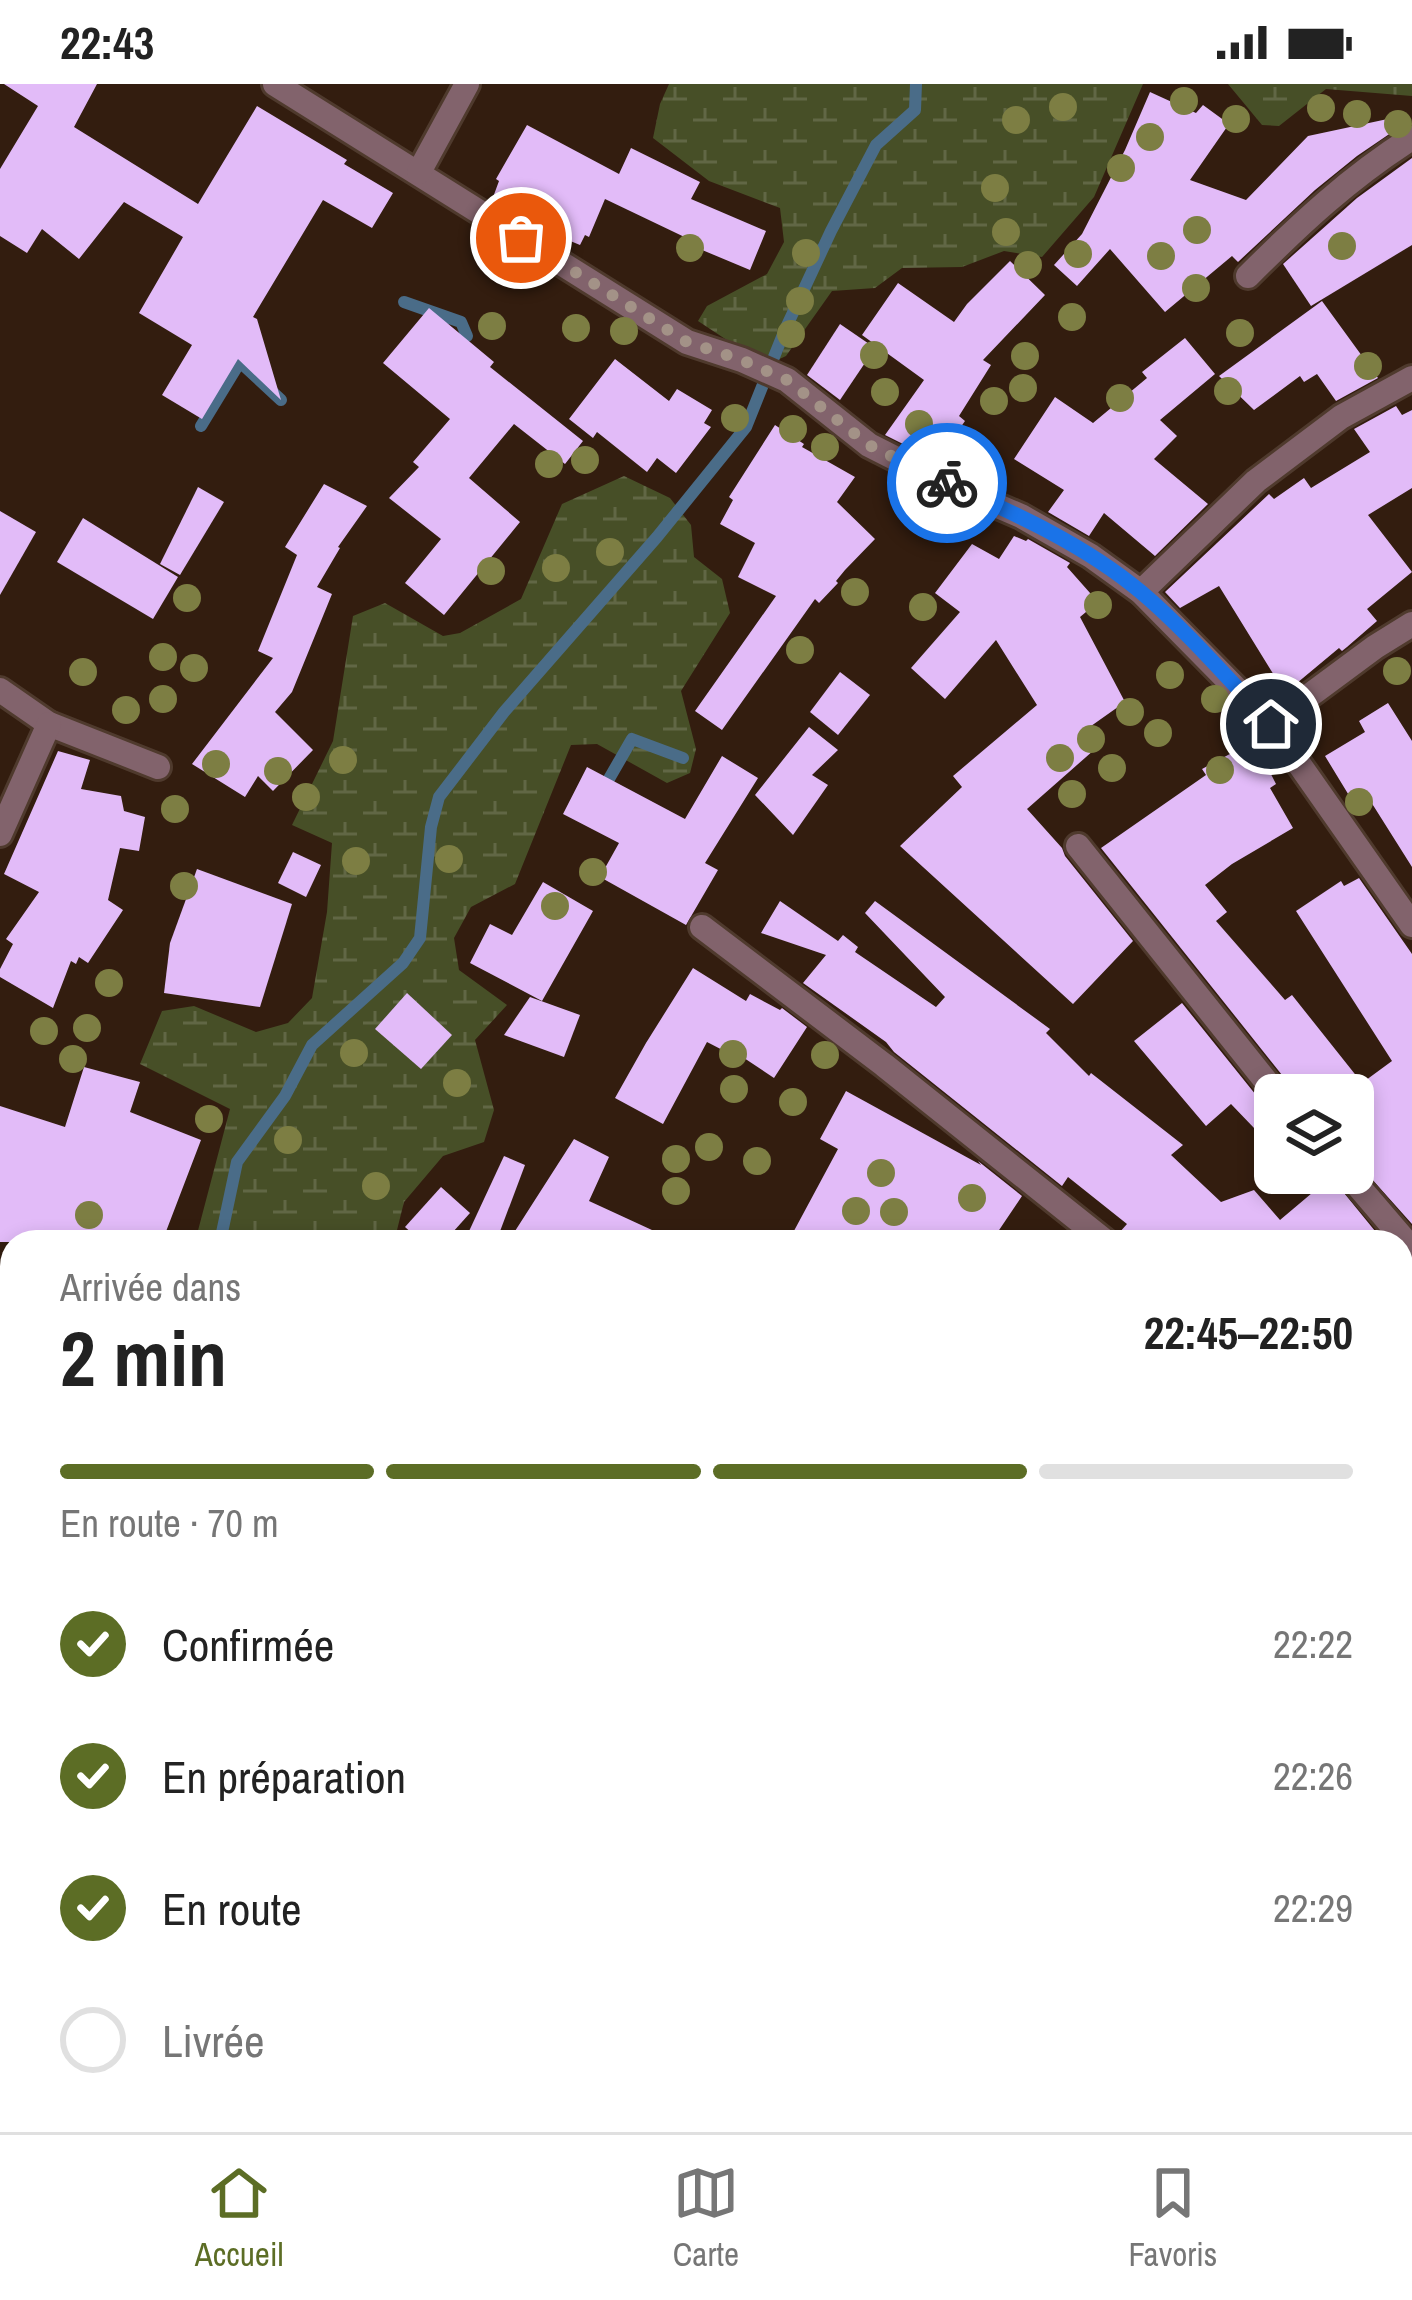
<!DOCTYPE html>
<html lang="fr">
<head>
<meta charset="utf-8">
<style>
  body { margin:0; font-family:"Archivo Narrow",sans-serif; background:#f6f6f6; color:#222; height:100vh; display:flex; flex-direction:column; font-size:45px; white-space:nowrap }
  * { box-sizing:border-box; margin:0 }
  p { font-size:39px; color:#767676 }
  .icon { flex:none; width:66px; height:66px; fill:none; stroke:currentColor; stroke-width:2; stroke-linecap:round; stroke-linejoin:round }
  .map { position:relative; flex:1; overflow:hidden }
  .details { position:absolute; left:0px; top:1146px; width:1413px; height:903px; display:flex; flex-direction:column; background:#fff; border-radius:36px 36px 0 0; box-shadow:0 6px 18px #0003 }
  .details>* { flex:none }
  .fabs { position:absolute; left:1254px; top:990px; display:grid; gap:24px }
  .fabs a { display:grid; place-items:center; width:120px; height:120px; border-radius:18px; background:#fff; box-shadow:0 6px 18px #0003; font-size:60px }
  .pin { position:absolute; display:grid; place-items:center; width:102px; height:102px; color:#fff; margin:-51px; border:6px solid #fff; border-radius:50%; box-shadow:0 3px 12px #0007 }
  .courier { position:absolute; display:grid; place-items:center; width:120px; height:120px; margin:-60px; border:9px solid #1a73e8; border-radius:50%; background:#fff; color:#222; box-shadow:0 3px 15px #0007 }
  .headline em { font-style:normal; font-weight:800 }
  .headline div { display:flex; flex-direction:column-reverse }
  .headline { display:flex; align-items:center; justify-content:space-between; height:204px; padding:0 60px }
  h1 { font-size:78px; font-weight:800; line-height:90px }
  .bar { display:grid; grid-template-columns:repeat(4,1fr); gap:18px 12px; align-content:center; height:144px; padding:0 60px }
  .bar i { height:15px; border-radius:9px; background:#e0e0e0 }
  .bar .on { background:#5c6d25 }
  .bar p { grid-column:span 4 }
  ol { padding:0 60px; list-style:none }
  li { display:flex; align-items:center; gap:36px; height:132px }
  li p { margin-inline-start:auto }
  li .icon { padding:12px; border-radius:50%; background:#5c6d25; color:#fff; stroke-width:4 }
  li:last-child { color:#767676 }
  li i { width:66px; height:66px; border:6px solid #e0e0e0; border-radius:50% }
  .status { display:flex; justify-content:space-between; align-items:center; height:84px; padding:0 60px; background:#fff; direction:ltr }
  .status svg { height:33px; fill:currentColor }
  .menu { display:flex; justify-content:space-around; align-items:center; height:168px; border-top:3px solid #e0e0e0; background:#fff; font-size:33px; color:#767676 }
  .menu a { display:grid; justify-items:center; gap:6px }
  .menu .on { color:#5c6d25 }
  .map>svg:first-child { display:block }
  .wetland { fill:url(#wetland-marsh) }
  .lines { fill:none; stroke-linecap:round; stroke-linejoin:round }
  .stream { stroke:#4a6c88; stroke-width:12 }
  .building { fill:#e2bbf8 }
  .street-casing { stroke:#4f3a2d; stroke-width:30 }
  .street { stroke:#82636c; stroke-width:24 }
  .tree { fill:#7d7e43 }
  .done { stroke:#a39287; stroke-width:12; stroke-dasharray:0 21.6 }
  .route { stroke:#1a73e8; stroke-width:15 }
</style>
</head>
<body>
<div class="status"><b>22:43</b><svg viewBox="0 0 49 12"><path d="M0 12V9h3v3zM5 12V6h3v6zM10 12V3h3v9zM15 12V0h3v12zM26 1h20v11H26zM47 4h2v5h-2z"/></svg></div>
<div class="map">
<svg width="1412" height="2048" viewBox="0 0 1412 2048">
  <defs>
    <pattern id="wetland-marsh" width="20" height="14" patternUnits="userSpaceOnUse" patternTransform="scale(3)"><rect width="20" height="14" fill="#474f27"/><path d="M1 5h8M5 5V1M11 12h8M15 12V8" fill="none" stroke="#616745"/></pattern>
  </defs>
  <rect width="100%" height="100%" fill="#331d0f"/>
  <g class="wetland">
    <polygon points="669,0 1143,0 1094,113 1042,173 1004,167 962,183 902,184 875,204 832,207 786,272 771,279 754,274 698,237 707,222 767,190 784,158 780,124 709,97 653,54 660,20"/>
    <polygon points="1228,0 1412,0 1412,12 1326,5 1279,42 1262,41"/>
    <polygon points="624,392 670,414 691,441 694,473 722,495 730,529 681,607 696,665 690,689 667,699 597,660 571,661 515,800 471,823 454,854 459,886 507,921 475,956 494,1026 484,1058 443,1072 404,1118 394,1158 195,1158 230,1025 140,980 162,927 194,922 256,948 288,939 312,914 327,828 332,759 292,741 333,657 353,532 385,519 443,552 460,549 521,515 562,420"/>
    <polygon points="12,1381 12,1662 0,1653 0,1397"/>
    <polygon points="12,1677 12,2019 0,2036 0,1688"/>
  </g>
  <g class="lines">
    <g class="stream">
      <polyline points="404,218 461,238 467,252"/>
      <polyline points="201,342 240,278 281,316"/>
      <polyline points="602,707 632,655 683,674"/>
      <polyline points="220,1158 237,1078 285,1012 312,961 403,879 420,854 431,743 439,713 504,628 657,453 746,343 784,248 831,147 876,61 915,26 916,0"/>
      <polyline points="0,1973 12,1948"/>
    </g>
  </g>
  <g class="building">
    <polygon points="4,0 97,0 74,43 198,120 257,22 347,76 344,80 393,109 372,144 323,116 253,233 257,235 281,316 238,275 202,335 162,311 192,261 139,229 183,153 124,118 79,175 42,145 27,169 0,152 0,85 38,22"/>
    <polygon points="1150,8 1196,29 1203,21 1229,40 1190,96 1246,116 1308,52 1397,33 1404,40 1357,72 1315,106 1238,178 1232,172 1165,228 1110,165 1077,202 1054,181 1082,150 1125,66"/>
    <polygon points="527,41 619,90 631,64 700,98 691,115 766,147 750,186 695,163 697,159 605,115 589,153 585,151 580,161 546,147 492,116 499,97 496,95"/>
    <polygon points="1412,74 1412,161 1311,222 1283,180 1357,114"/>
    <polygon points="1010,177 1045,211 983,276 991,281 959,332 965,337 937,377 885,351 924,296 862,251 898,199 954,238 967,220"/>
    <polygon points="1322,217 1378,294 1336,317 1317,290 1304,298 1300,292 1254,326 1219,292"/>
    <polygon points="429,224 494,278 490,283 583,357 565,380 514,340 469,394 520,438 444,531 405,499 441,455 389,414 419,383 413,378 450,335 383,279"/>
    <polygon points="840,240 875,264 840,316 807,291"/>
    <polygon points="1185,254 1215,290 1160,336 1177,352 1154,375 1208,420 1155,472 1104,429 1089,452 1048,428 1064,406 1014,375 1055,313 1093,339 1147,294 1142,288"/>
    <polygon points="615,275 669,317 677,305 712,326 704,339 711,343 676,389 657,374 647,388 597,348 593,354 569,335"/>
    <polygon points="1396,322 1402,331 1412,326 1412,404 1368,431 1412,488 1367,525 1377,537 1347,563 1342,567 1339,564 1285,609 1219,502 1180,524 1165,508 1269,410 1274,415 1304,394 1311,404 1370,368 1354,345"/>
    <polygon points="775,341 804,360 802,363 855,393 837,418 875,455 845,486 836,497 838,499 819,519 815,515 722,646 695,627 776,512 738,493 755,459 720,440 733,416 729,413"/>
    <polygon points="324,400 367,422 338,463 340,464 317,503 332,510 292,608 275,628 313,666 273,707 258,692 245,713 192,680 273,574 258,567 297,471 285,463"/>
    <polygon points="198,403 224,418 180,491 160,480"/>
    <polygon points="0,427 36,448 0,511"/>
    <polygon points="83,434 178,493 153,535 57,478"/>
    <polygon points="1014,452 1026,457 1028,455 1070,479 1067,483 1098,518 1080,533 1125,618 1084,647 1094,666 1027,725 1062,764 1065,772 1133,857 1073,920 900,762 962,703 953,692 1037,621 996,556 945,615 911,584 960,528 935,509 972,460 999,475"/>
    <polygon points="840,588 870,611 838,651 810,628"/>
    <polygon points="1388,619 1412,657 1412,783 1366,710 1353,718 1325,672 1365,648 1359,637"/>
    <polygon points="809,643 838,666 812,691 828,701 793,751 755,711"/>
    <polygon points="1254,657 1276,700 1270,704 1293,744 1232,780 1205,801 1227,828 1216,837 1285,916 1292,911 1362,999 1392,977 1296,827 1341,797 1344,802 1359,794 1412,870 1412,1140 1353,1074 1353,1011 1293,1011 1290,1001 1101,764 1206,691 1202,685"/>
    <polygon points="58,667 90,676 81,705 121,712 124,727 145,733 139,767 120,764 108,816 123,826 88,879 79,873 76,880 71,877 53,924 0,893 0,885 13,860 6,855 39,808 4,790"/>
    <polygon points="722,672 758,694 705,779 718,786 686,841 600,793 619,759 563,730 587,683 685,735"/>
    <polygon points="293,768 321,781 306,813 278,799"/>
    <polygon points="197,785 292,820 260,923 164,909 170,859"/>
    <polygon points="543,798 593,827 542,917 470,879 490,840 512,851"/>
    <polygon points="780,817 838,857 843,851 858,863 855,868 936,923 945,913 865,829 875,817 1050,945 1046,949 1089,992 1091,989 1183,1061 1171,1071 1221,1118 1254,1106 1280,1136 1331,1093 1384,1158 1122,1158 1119,1149 1127,1140 1068,1093 1062,1102 894,968 886,958 803,899 826,871 761,849"/>
    <polygon points="693,884 746,917 750,910 780,926 782,924 807,943 774,994 738,970 736,973 707,958 663,1040 615,1014 646,959"/>
    <polygon points="407,909 452,951 421,985 375,945"/>
    <polygon points="530,913 580,931 564,973 504,951"/>
    <polygon points="1182,919 1264,1021 1275,1027 1275,1066 1231,1020 1206,1042 1134,957"/>
    <polygon points="84,983 140,998 130,1028 201,1056 162,1158 0,1158 0,1022 65,1043"/>
    <polygon points="846,1007 981,1081 978,1077 1022,1112 991,1158 788,1158 838,1065 820,1055"/>
    <polygon points="574,1055 609,1073 589,1117 678,1158 508,1158"/>
    <polygon points="504,1072 525,1081 496,1158 464,1158"/>
    <polygon points="441,1103 470,1129 444,1158 422,1158 405,1143"/>
  </g>
  <g class="lines">
    <g class="street-casing">
      <g id="street">
        <polyline points="275,0 687,258 742,276 787,296 869,361 942,398 1021,432 1091,472 1141,508 1271,640 1412,841"/>
        <polyline points="419,88 467,0"/>
        <path d="M1248 192C1300 140 1349 94 1412 54"/>
        <polyline points="1141,508 1256,397 1341,333 1412,294"/>
        <polyline points="0,606 49,640 158,683"/>
        <polyline points="1271,640 1375,563 1412,540"/>
        <polyline points="0,750 49,640"/>
        <polyline points="1078,762 1277,1011"/>
        <polyline points="702,843 884,981 1106,1158"/>
        <polyline points="1347,1089 1412,1165"/>
        <polyline points="1401,1200 1412,1194"/>
        <polyline points="1401,1361 1412,1354"/>
        <polyline points="1401,1698 1412,1691"/>
        <polyline points="1395,2037 1402,2048"/>
        <polyline points="228,2044 256,2048"/>
        <polyline points="1016,2048 1024,2037"/>
        <polyline points="1358,2048 1369,2037"/>
      </g>
    </g>
    <use href="#street" class="street"/>
  </g>
  <g class="tree">
    <circle cx="1184" cy="17" r="14"/>
    <circle cx="1063" cy="23" r="14"/>
    <circle cx="1321" cy="24" r="14"/>
    <circle cx="1357" cy="30" r="14"/>
    <circle cx="1236" cy="35" r="14"/>
    <circle cx="1016" cy="36" r="14"/>
    <circle cx="1398" cy="40" r="14"/>
    <circle cx="1150" cy="53" r="14"/>
    <circle cx="1121" cy="84" r="14"/>
    <circle cx="995" cy="104" r="14"/>
    <circle cx="1197" cy="146" r="14"/>
    <circle cx="1006" cy="148" r="14"/>
    <circle cx="1342" cy="162" r="14"/>
    <circle cx="690" cy="164" r="14"/>
    <circle cx="806" cy="169" r="14"/>
    <circle cx="1078" cy="170" r="14"/>
    <circle cx="1161" cy="172" r="14"/>
    <circle cx="1028" cy="181" r="14"/>
    <circle cx="1196" cy="204" r="14"/>
    <circle cx="800" cy="217" r="14"/>
    <circle cx="1072" cy="233" r="14"/>
    <circle cx="492" cy="242" r="14"/>
    <circle cx="576" cy="244" r="14"/>
    <circle cx="624" cy="247" r="14"/>
    <circle cx="1240" cy="249" r="14"/>
    <circle cx="791" cy="250" r="14"/>
    <circle cx="874" cy="271" r="14"/>
    <circle cx="1025" cy="272" r="14"/>
    <circle cx="1368" cy="282" r="14"/>
    <circle cx="1023" cy="304" r="14"/>
    <circle cx="1228" cy="307" r="14"/>
    <circle cx="885" cy="308" r="14"/>
    <circle cx="1120" cy="314" r="14"/>
    <circle cx="994" cy="317" r="14"/>
    <circle cx="735" cy="334" r="14"/>
    <circle cx="919" cy="340" r="14"/>
    <circle cx="793" cy="345" r="14"/>
    <circle cx="825" cy="363" r="14"/>
    <circle cx="965" cy="364" r="14"/>
    <circle cx="585" cy="376" r="14"/>
    <circle cx="549" cy="380" r="14"/>
    <circle cx="610" cy="468" r="14"/>
    <circle cx="556" cy="484" r="14"/>
    <circle cx="491" cy="487" r="14"/>
    <circle cx="855" cy="508" r="14"/>
    <circle cx="187" cy="514" r="14"/>
    <circle cx="1098" cy="521" r="14"/>
    <circle cx="923" cy="523" r="14"/>
    <circle cx="800" cy="566" r="14"/>
    <circle cx="163" cy="573" r="14"/>
    <circle cx="194" cy="584" r="14"/>
    <circle cx="1397" cy="587" r="14"/>
    <circle cx="83" cy="588" r="14"/>
    <circle cx="1170" cy="591" r="14"/>
    <circle cx="163" cy="615" r="14"/>
    <circle cx="1215" cy="615" r="14"/>
    <circle cx="126" cy="626" r="14"/>
    <circle cx="1130" cy="628" r="14"/>
    <circle cx="1158" cy="649" r="14"/>
    <circle cx="1091" cy="655" r="14"/>
    <circle cx="1060" cy="674" r="14"/>
    <circle cx="343" cy="676" r="14"/>
    <circle cx="216" cy="680" r="14"/>
    <circle cx="1112" cy="684" r="14"/>
    <circle cx="1220" cy="686" r="14"/>
    <circle cx="278" cy="687" r="14"/>
    <circle cx="1072" cy="710" r="14"/>
    <circle cx="306" cy="713" r="14"/>
    <circle cx="1359" cy="718" r="14"/>
    <circle cx="175" cy="725" r="14"/>
    <circle cx="449" cy="775" r="14"/>
    <circle cx="356" cy="777" r="14"/>
    <circle cx="593" cy="788" r="14"/>
    <circle cx="184" cy="802" r="14"/>
    <circle cx="555" cy="822" r="14"/>
    <circle cx="109" cy="899" r="14"/>
    <circle cx="87" cy="944" r="14"/>
    <circle cx="44" cy="947" r="14"/>
    <circle cx="354" cy="969" r="14"/>
    <circle cx="733" cy="970" r="14"/>
    <circle cx="825" cy="971" r="14"/>
    <circle cx="73" cy="975" r="14"/>
    <circle cx="457" cy="999" r="14"/>
    <circle cx="734" cy="1005" r="14"/>
    <circle cx="793" cy="1018" r="14"/>
    <circle cx="209" cy="1035" r="14"/>
    <circle cx="288" cy="1056" r="14"/>
    <circle cx="709" cy="1063" r="14"/>
    <circle cx="676" cy="1075" r="14"/>
    <circle cx="757" cy="1077" r="14"/>
    <circle cx="881" cy="1089" r="14"/>
    <circle cx="376" cy="1102" r="14"/>
    <circle cx="676" cy="1107" r="14"/>
    <circle cx="972" cy="1114" r="14"/>
    <circle cx="856" cy="1127" r="14"/>
    <circle cx="894" cy="1128" r="14"/>
    <circle cx="89" cy="1131" r="14"/>
  </g>
  <g class="lines">
    <polyline class="done" points="521,154 687,258 742,276 787,296 869,361 947,399"/>
    <path class="route" d="M947 399C1014 429 1084 460 1141 508 1185 545 1230 597 1271 640"/>
  </g>
</svg>
<div class="fabs">
<a><svg class="icon" aria-label="layers" viewBox="0 0 24 24"><path d="M12 4l9 5-9 5-9-5zM3 14l9 5 9-5"/></svg></a>
</div>
<div class="pin" style="left:521px;top:154px;background:#ea580c"><svg class="icon" aria-label="bag" viewBox="0 0 24 24"><path d="M5 8h14l-1 12H6zM9 8a3 3 0 0 1 6 0"/></svg></div>
<div class="pin" style="left:1271px;top:640px;background:#1f2937"><svg class="icon" aria-label="home" viewBox="0 0 24 24"><path d="M3 11l9-7 9 7M6 9v11h12V9"/></svg></div>
<div class="courier" style="left:947px;top:399px"><svg class="icon" aria-label="bike" viewBox="0 0 24 24"><circle cx="6" cy="16" r="4"/><circle cx="18" cy="16" r="4"/><path d="M6 16l4-8h5l3 8M10 8l3 8H6M13 5h3"/></svg></div>
<section class="details">
<div class="headline"><div><h1>2 min</h1><p>Arrivée dans</p></div><em>22:45–22:50</em></div>
<div class="bar"><i class="on"></i><i class="on"></i><i class="on"></i><i></i><p>En route · 70 m</p></div>
<ol>
<li><svg class="icon" aria-label="check" viewBox="0 0 24 24"><path d="M5 12l5 5 9-10"/></svg>Confirmée<p>22:22</p></li>
<li><svg class="icon" aria-label="check" viewBox="0 0 24 24"><path d="M5 12l5 5 9-10"/></svg>En préparation<p>22:26</p></li>
<li><svg class="icon" aria-label="check" viewBox="0 0 24 24"><path d="M5 12l5 5 9-10"/></svg>En route<p>22:29</p></li>
<li><i></i>Livrée</li>
</ol>
</section>
</div>
<nav class="menu">
<a class="on"><svg class="icon" aria-label="home" viewBox="0 0 24 24"><path d="M3 11l9-7 9 7M6 9v11h12V9"/></svg>Accueil</a>
<a><svg class="icon" aria-label="map" viewBox="0 0 24 24"><path d="M3 6l6-2 6 2 6-2v14l-6 2-6-2-6 2zM9 4v14M15 6v14"/></svg>Carte</a>
<a><svg class="icon" aria-label="saved" viewBox="0 0 24 24"><path d="M7 4h10v16l-5-4-5 4z"/></svg>Favoris</a>
</nav>
</body>
</html>
